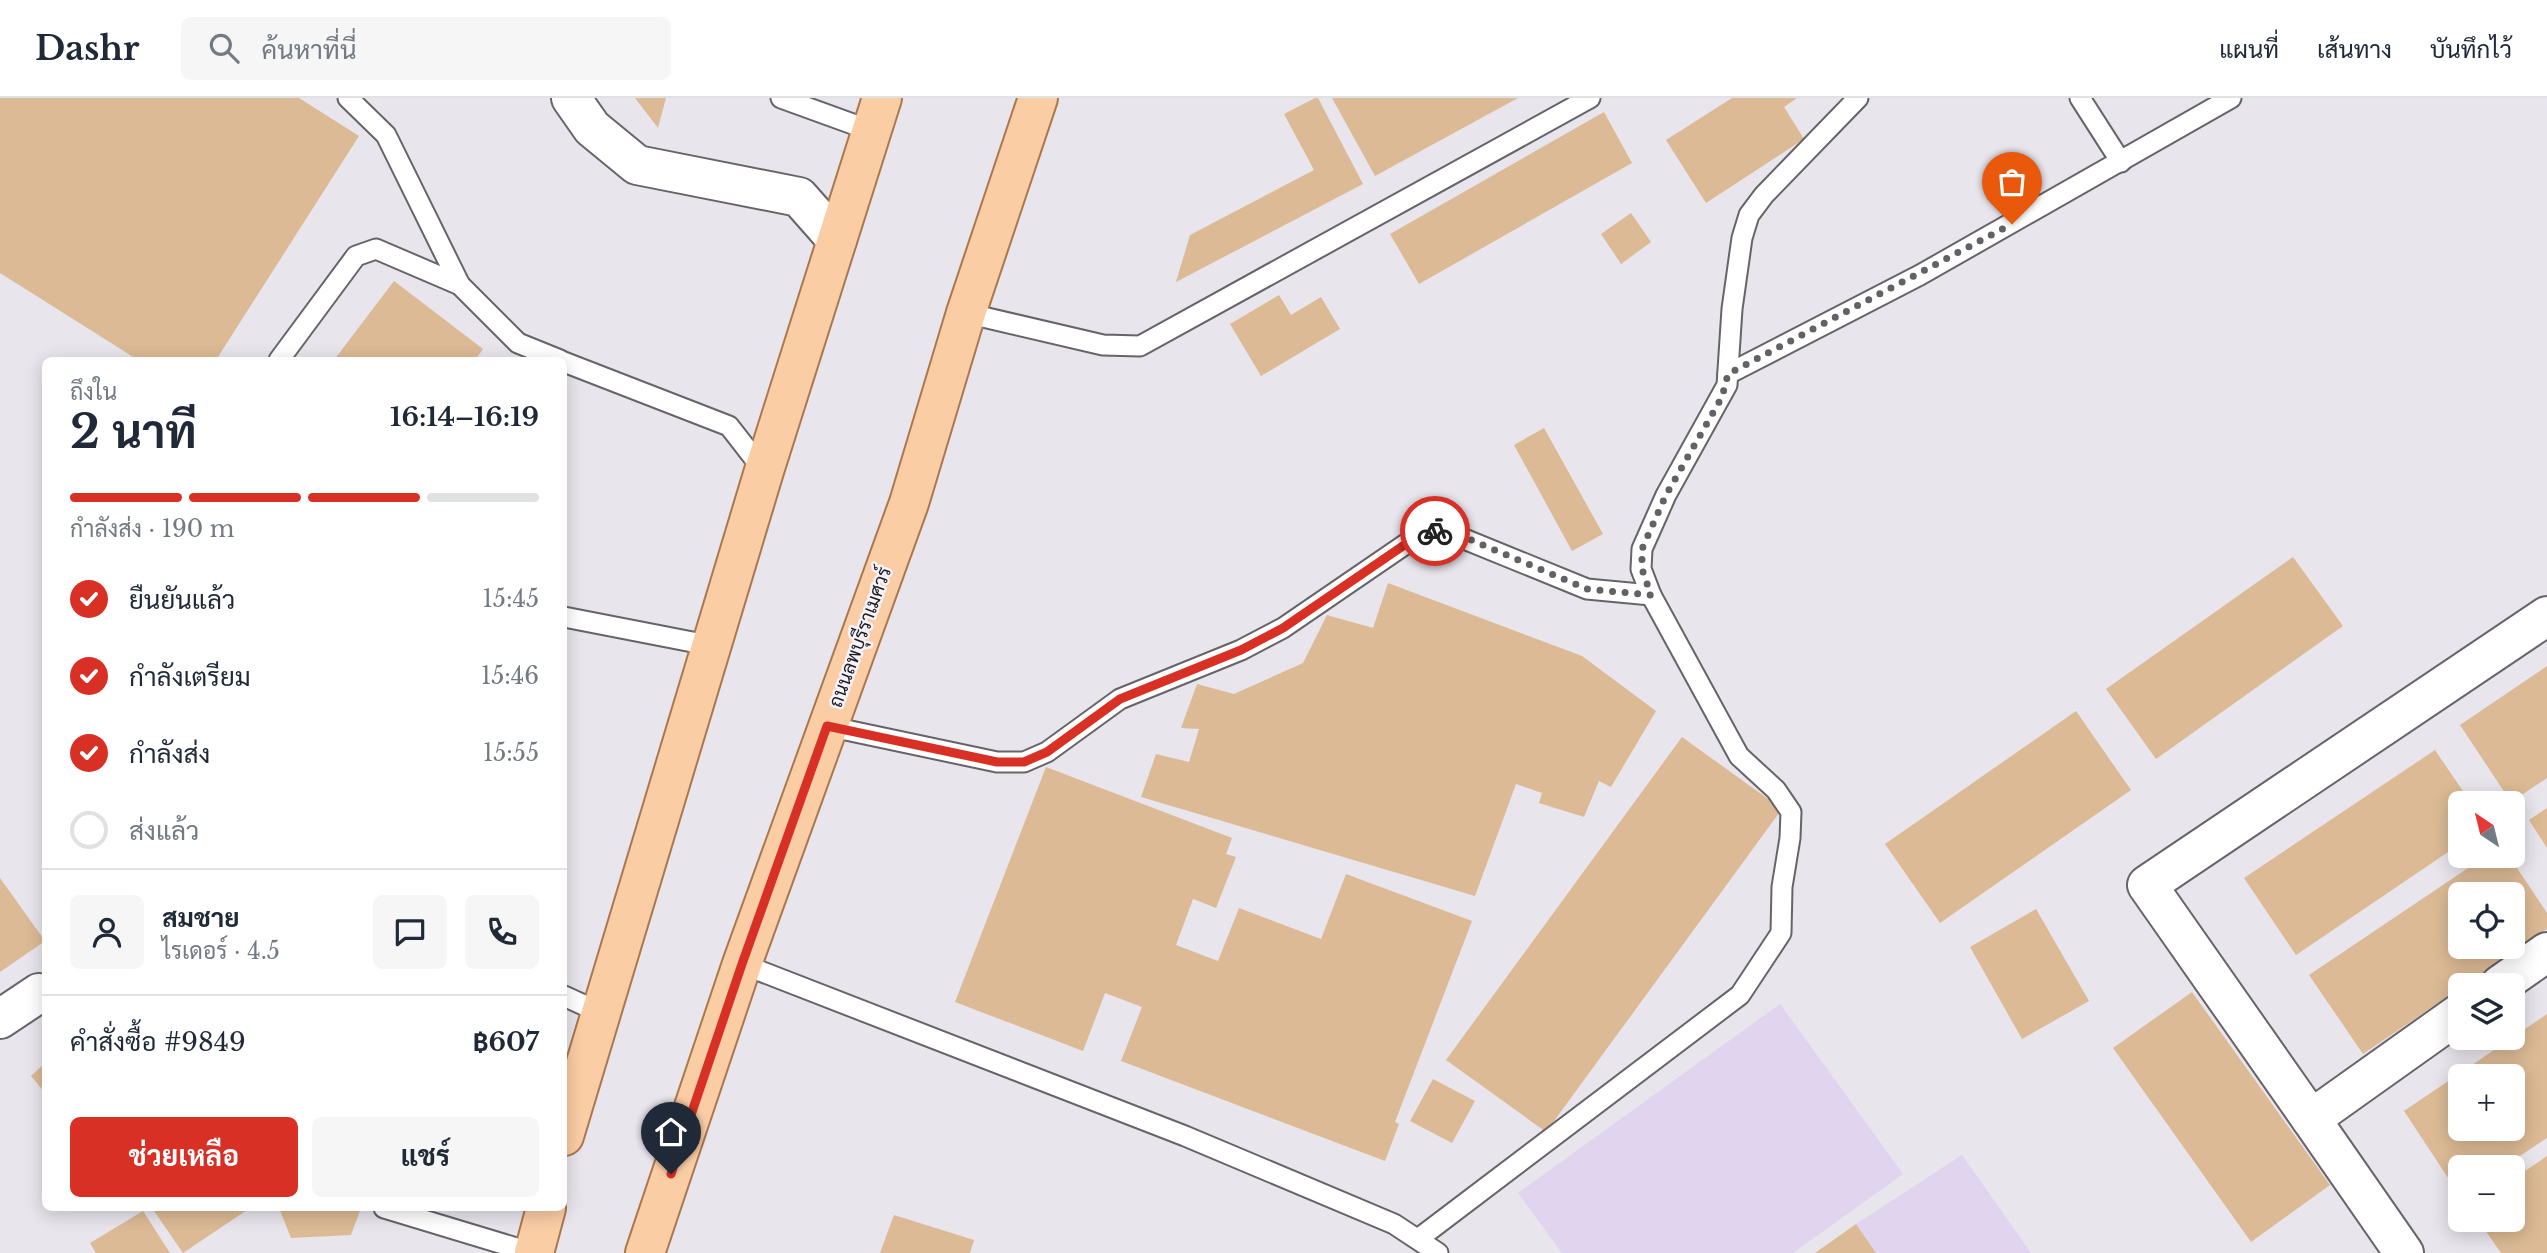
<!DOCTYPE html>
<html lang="th">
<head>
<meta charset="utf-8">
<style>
  body { margin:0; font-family:"Libre Baskerville",Sarabun,serif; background:#f6f6f7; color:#1f2937; height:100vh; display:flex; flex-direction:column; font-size:26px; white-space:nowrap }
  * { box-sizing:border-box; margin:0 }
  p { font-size:23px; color:#747a83 }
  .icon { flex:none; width:38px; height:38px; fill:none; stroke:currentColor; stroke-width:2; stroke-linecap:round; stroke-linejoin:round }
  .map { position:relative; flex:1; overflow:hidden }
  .side { position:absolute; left:42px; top:259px; width:525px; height:854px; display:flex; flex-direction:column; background:#fff; border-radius:10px; box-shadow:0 4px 18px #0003 }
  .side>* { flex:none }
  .needle { width:46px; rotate:325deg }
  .buttons { position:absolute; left:2448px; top:693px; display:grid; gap:14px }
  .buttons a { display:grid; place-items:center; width:77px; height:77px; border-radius:10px; background:#fff; box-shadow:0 4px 18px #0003; font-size:35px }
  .pin { position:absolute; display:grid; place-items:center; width:60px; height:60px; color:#fff; margin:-72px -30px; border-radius:50% 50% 50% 0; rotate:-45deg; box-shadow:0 0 7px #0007 }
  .pin .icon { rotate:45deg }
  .courier { position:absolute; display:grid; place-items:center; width:70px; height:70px; margin:-35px; border:5px solid #d93025; border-radius:50%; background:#fff; color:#222; box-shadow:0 2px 9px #0007 }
  .summary em { font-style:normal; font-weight:700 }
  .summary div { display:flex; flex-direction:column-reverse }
  .summary { display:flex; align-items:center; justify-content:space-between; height:119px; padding:0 28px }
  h1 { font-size:46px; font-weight:700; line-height:52px }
  .bar { display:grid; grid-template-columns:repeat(4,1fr); gap:10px 7px; align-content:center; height:84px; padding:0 28px }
  .bar i { height:9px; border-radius:5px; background:#e0e1e3 }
  .bar .active { background:#d93025 }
  .bar p { grid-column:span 4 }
  .line { display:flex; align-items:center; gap:18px; padding:0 28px; border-top:2px solid #e0e1e3 }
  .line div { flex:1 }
  .round { display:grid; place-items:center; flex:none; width:74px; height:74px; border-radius:10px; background:#f6f6f7 }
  ol { padding:0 28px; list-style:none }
  li { display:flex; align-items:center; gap:21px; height:77px }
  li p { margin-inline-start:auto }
  li .icon { padding:7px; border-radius:50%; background:#d93025; color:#fff; stroke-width:4 }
  li:last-child { color:#747a83 }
  li i { width:38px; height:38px; border:4px solid #e0e1e3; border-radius:50% }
  .cta { display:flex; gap:14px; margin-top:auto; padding:14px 28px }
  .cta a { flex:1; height:80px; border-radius:10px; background:#d93025; color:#fff; font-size:28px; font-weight:700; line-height:80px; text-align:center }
  .cta a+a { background:#f6f6f7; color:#1f2937 }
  header { display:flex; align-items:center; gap:42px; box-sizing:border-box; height:98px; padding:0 35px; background:#fff; border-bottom:2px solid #e0e1e3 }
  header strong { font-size:33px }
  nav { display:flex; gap:38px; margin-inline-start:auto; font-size:24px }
  .search { width:490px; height:63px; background:#f6f6f7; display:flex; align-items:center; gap:18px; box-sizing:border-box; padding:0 24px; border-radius:10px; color:#747a83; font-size:26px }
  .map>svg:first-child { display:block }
  .pitch { fill:#e0d4ee }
  .building { fill:#dcba95; fill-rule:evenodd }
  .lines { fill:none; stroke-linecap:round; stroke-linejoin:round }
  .lane-casing { stroke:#666469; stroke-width:23 }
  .street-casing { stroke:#666469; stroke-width:42 }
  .primary-casing { stroke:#aa784e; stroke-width:42 }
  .lane { stroke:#fff; stroke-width:19 }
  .street { stroke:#fff; stroke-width:38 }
  .primary { stroke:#facda5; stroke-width:38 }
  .done { stroke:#636165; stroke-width:7; stroke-dasharray:0 12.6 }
  .route { stroke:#d93025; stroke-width:9 }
  .labels { text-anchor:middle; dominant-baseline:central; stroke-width:5; stroke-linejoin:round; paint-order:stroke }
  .street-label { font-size:19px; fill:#1b1a1c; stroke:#f5f2f9 }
</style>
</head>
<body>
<header>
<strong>Dashr</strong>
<div class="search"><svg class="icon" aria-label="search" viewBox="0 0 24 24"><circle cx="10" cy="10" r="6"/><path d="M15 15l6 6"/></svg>ค้นหาที่นี่</div>
<nav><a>แผนที่</a><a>เส้นทาง</a><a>บันทึกไว้</a></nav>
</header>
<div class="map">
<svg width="2547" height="1155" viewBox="0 0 2547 1155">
  <rect width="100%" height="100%" fill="#e8e5ec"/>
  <g class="pitch">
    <polygon points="1780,906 1903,1076 1793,1155 1562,1155 1518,1095"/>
    <polygon points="1962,1057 2031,1155 1876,1155 1856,1126"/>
  </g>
  <g class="building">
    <polygon points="0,0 299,0 359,38 216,262 138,262 0,175"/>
    <polygon points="635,0 666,0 658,30"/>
    <polygon points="1315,0 1318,0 1363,86 1176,184 1190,137 1314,72 1284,16"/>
    <polygon points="1332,0 1518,0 1375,78"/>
    <polygon points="1732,0 1797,0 1784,9 1804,41 1706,105 1666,42"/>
    <polygon points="1604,14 1632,65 1419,186 1390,136"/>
    <polygon points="1631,115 1651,144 1621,166 1601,136"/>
    <polygon points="394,183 483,251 475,262 334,262"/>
    <polygon points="1279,197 1291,217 1321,199 1340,231 1261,278 1230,226"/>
    <polygon points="1544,330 1603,436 1572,453 1514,347"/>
    <polygon points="2293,459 2343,528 2156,661 2106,591"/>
    <polygon points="1388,485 1582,558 1656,613 1611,689 1599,683 1584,719 1539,705 1542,695 1516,686 1475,798 1141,699 1156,656 1189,664 1199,631 1181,630 1197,586 1234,596 1303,565 1327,517 1373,530"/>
    <polygon points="2547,568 2547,680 2511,704 2460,627"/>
    <polygon points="2076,613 2131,692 1940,825 1885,746"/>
    <polygon points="1682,639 1782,711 1546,1034 1446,962"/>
    <polygon points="2435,652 2471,705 2460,705 2460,746 2296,857 2244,780"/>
    <polygon points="1046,669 1232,740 1226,756 1236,759 1216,810 1193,801 1176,847 1218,863 1239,810 1321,841 1346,776 1472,823 1395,1024 1399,1026 1385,1063 1121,963 1142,909 1105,895 1083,953 955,904"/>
    <polygon points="2547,710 2547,750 2529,722"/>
    <path d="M2486 758H2509L2547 815V831L2363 956 2309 877ZM2460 796H2513V849H2460Z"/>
    <polygon points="0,780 45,843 0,874"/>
    <polygon points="2036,811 2089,903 2022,941 1970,849"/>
    <polygon points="2192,894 2330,1087 2251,1144 2113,950"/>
    <path d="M2547 916V1040L2503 1069H2460V1098L2404 1013ZM2460 978H2513V1031H2460Z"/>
    <polygon points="46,964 46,996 31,978"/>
    <polygon points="1433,981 1475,1003 1452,1045 1410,1023"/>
    <polygon points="2547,1058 2547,1155 2501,1155 2478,1122 2513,1122 2513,1081"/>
    <polygon points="152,1110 250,1110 183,1155"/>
    <polygon points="279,1110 361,1110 351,1137 291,1140"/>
    <polygon points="143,1113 170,1155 96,1155 90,1145"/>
    <polygon points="894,1117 974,1142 970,1155 880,1155"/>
    <polygon points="1856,1126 1876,1155 1815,1155"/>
  </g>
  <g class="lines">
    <g class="lane-casing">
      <g id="lane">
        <polyline points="348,0 386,37 460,187"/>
        <polyline points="781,0 872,33"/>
        <polyline points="2080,0 2121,64"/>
        <polyline points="966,215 1103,247 1140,248 1590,0"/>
        <polyline points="279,262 356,158 376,151 460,187 518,245 560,262"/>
        <polyline points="564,264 729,328 764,373"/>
        <polyline points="1728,276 1920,177 2231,0"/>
        <polyline points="564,519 713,548"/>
        <polyline points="827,628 997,664 1024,664 1047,654 1120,601 1241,552 1283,530 1416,439 1442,432 1587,491 1651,497"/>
        <polyline points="742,866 1185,1038 1394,1126 1438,1155"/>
        <polyline points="564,898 601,915"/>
        <polyline points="384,1110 533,1155"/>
        <polyline points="1418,1141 1740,897 1781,835 1782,789 1790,740 1791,714 1776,692 1739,658 1651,497 1641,471 1642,451 1666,397 1727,287 1732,211 1742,140 1749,117 1764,97 1858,0"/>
      </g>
    </g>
    <g class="street-casing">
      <g id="street">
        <polyline points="571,0 592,30 637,67 799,99 837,142"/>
        <polyline points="2500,887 2547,854"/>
        <polyline points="0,921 39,895"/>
        <polyline points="2311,1021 2147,787 2547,518"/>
        <polyline points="2404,1155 2311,1021 2460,915"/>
      </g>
    </g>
    <g class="primary-casing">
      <g id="primary">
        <polyline points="564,1038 764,373 882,0"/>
        <polyline points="534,1155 546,1110"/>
        <polyline points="645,1155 742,866 909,405 966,215 1038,0"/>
      </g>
    </g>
    <use href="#lane" class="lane"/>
    <use href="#street" class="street"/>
    <use href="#primary" class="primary"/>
  </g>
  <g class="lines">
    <polyline class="done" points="1435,433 1457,436 1587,491 1651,497 1642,471 1642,451 1666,397 1722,299 1728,276 2012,126"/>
    <polyline class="route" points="671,1076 742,866 827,628 997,664 1024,664 1047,654 1120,601 1241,552 1283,530 1416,439 1435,433"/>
  </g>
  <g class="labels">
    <g class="street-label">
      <text transform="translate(860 539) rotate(-70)">ถนนลพบุรีราเมศวร์</text>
    </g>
  </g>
</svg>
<div class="buttons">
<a><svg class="needle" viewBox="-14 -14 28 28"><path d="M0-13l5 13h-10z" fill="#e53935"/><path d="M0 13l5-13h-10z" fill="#747a83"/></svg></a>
<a><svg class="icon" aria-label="locate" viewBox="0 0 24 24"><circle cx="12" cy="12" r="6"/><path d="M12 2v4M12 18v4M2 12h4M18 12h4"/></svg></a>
<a><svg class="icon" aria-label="layers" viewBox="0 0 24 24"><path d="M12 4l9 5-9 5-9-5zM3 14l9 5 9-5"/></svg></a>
<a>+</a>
<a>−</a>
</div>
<div class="pin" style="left:2012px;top:126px;background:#ea580c"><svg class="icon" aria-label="bag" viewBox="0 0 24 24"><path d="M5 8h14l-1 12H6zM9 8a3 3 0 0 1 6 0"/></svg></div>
<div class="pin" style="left:671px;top:1076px;background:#1f2937"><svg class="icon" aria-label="home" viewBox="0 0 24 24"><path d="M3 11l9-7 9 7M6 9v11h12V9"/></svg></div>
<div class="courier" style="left:1435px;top:433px"><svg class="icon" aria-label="bike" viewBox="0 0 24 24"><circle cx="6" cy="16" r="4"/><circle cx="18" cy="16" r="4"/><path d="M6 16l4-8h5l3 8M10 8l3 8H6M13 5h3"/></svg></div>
<section class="side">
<div class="summary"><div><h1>2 นาที</h1><p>ถึงใน</p></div><em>16:14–16:19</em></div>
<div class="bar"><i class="active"></i><i class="active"></i><i class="active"></i><i></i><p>กำลังส่ง · 190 m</p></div>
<ol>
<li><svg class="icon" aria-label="check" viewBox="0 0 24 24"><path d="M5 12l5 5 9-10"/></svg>ยืนยันแล้ว<p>15:45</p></li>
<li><svg class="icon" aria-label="check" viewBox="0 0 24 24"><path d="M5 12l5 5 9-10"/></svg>กำลังเตรียม<p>15:46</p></li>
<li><svg class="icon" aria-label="check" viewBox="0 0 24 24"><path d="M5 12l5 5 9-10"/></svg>กำลังส่ง<p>15:55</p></li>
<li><i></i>ส่งแล้ว</li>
</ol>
<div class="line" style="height:126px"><a class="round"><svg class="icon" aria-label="person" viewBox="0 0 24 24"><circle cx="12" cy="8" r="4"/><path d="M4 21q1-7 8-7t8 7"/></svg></a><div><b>สมชาย</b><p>ไรเดอร์ · 4.5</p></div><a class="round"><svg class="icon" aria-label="chat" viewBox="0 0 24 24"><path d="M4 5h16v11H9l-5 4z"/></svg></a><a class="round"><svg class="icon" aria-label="phone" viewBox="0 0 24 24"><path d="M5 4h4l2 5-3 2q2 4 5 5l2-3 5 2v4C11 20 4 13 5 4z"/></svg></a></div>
<div class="line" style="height:91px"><div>คำสั่งซื้อ #9849</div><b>฿607</b></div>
<div class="cta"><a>ช่วยเหลือ</a><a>แชร์</a></div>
</section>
</div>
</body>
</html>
